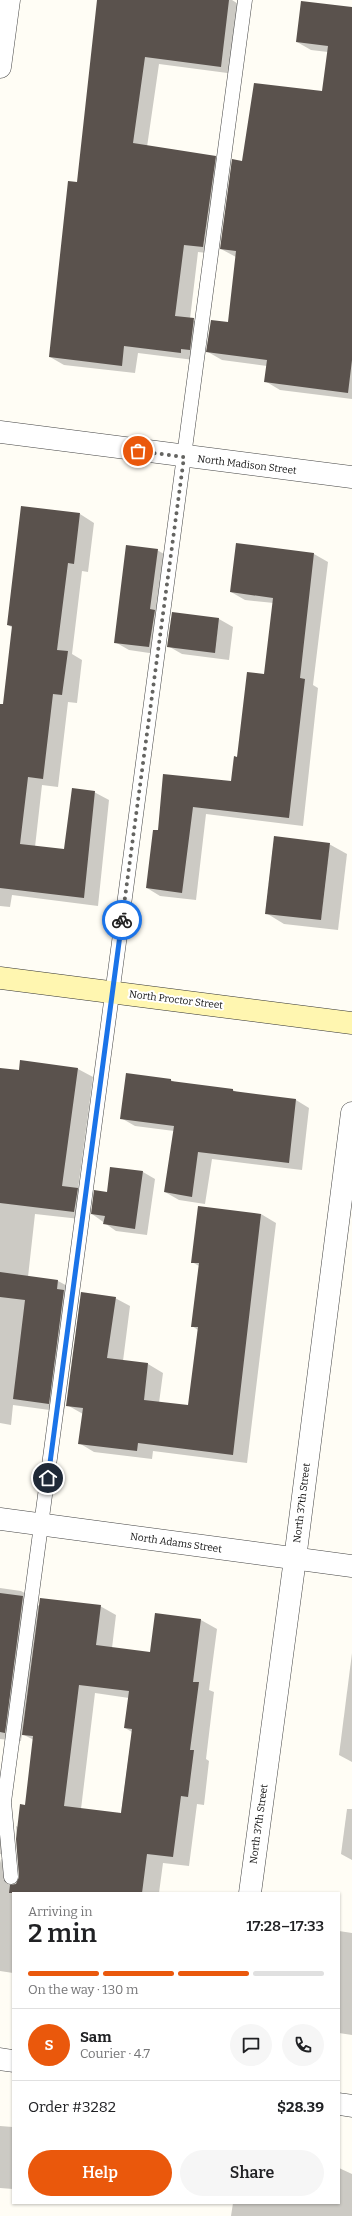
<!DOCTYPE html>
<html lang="en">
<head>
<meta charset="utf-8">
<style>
  body { margin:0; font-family:Bitter,serif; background:#f6f6f6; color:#202124; height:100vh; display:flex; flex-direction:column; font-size:15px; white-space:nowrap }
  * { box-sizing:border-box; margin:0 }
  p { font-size:13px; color:#757577 }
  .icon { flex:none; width:22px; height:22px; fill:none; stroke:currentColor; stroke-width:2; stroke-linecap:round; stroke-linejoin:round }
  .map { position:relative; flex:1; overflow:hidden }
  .details { position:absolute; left:12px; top:1892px; width:328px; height:312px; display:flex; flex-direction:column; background:#fff; border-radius:0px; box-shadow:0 1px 3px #0004 }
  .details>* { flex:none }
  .pin { position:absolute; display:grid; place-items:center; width:34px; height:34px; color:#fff; margin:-17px; border:2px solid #fff; border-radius:50%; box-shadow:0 1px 4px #0007 }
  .courier { position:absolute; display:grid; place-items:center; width:40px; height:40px; margin:-20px; border:3px solid #1a73e8; border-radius:50%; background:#fff; color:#222; box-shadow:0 1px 5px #0007 }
  .overview em { font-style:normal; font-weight:600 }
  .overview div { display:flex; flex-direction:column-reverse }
  .overview { display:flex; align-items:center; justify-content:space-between; height:68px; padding:0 16px }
  h1 { font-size:26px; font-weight:600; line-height:30px }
  .bar { display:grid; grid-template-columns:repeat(4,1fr); gap:6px 4px; align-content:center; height:48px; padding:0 16px }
  .bar i { height:5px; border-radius:3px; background:#e0e0e0 }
  .bar .on { background:#ea580c }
  .bar p { grid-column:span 4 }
  .line { display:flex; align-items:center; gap:10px; padding:0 16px; border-top:1px solid #e0e0e0 }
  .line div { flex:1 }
  .round { display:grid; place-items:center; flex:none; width:42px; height:42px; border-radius:21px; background:#f6f6f6 }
  .primary-button { display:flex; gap:8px; margin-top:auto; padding:8px 16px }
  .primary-button a { flex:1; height:46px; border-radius:24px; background:#ea580c; color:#fff; font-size:16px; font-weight:600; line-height:46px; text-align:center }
  .primary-button a+a { background:#f6f6f6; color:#202124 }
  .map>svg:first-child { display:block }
  .shadow { fill:#0003; fill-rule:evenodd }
  .building { fill:#5a524d; fill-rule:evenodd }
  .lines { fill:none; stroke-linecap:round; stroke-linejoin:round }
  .lane-casing { stroke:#444; stroke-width:15 }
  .street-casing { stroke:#444; stroke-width:23 }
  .secondary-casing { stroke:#333; stroke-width:23 }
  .lane { stroke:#fff; stroke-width:14 }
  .street { stroke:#fff; stroke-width:22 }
  .secondary { stroke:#fff6b0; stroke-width:22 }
  .done { stroke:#646461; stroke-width:4; stroke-dasharray:0 7.2 }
  .route { stroke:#1a73e8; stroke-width:5 }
  .labels { text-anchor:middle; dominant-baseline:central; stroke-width:4; stroke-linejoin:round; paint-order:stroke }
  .street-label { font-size:10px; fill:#111; stroke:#fff }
</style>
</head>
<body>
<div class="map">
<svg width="352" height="2216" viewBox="0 0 352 2216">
  <rect width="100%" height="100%" fill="#fffdf5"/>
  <g class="shadow">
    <polygon points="98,0 232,0 243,7 235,74 159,64 147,147 215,157 229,165 217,254 198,252 190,319 207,327 194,360 138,353 135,373 64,365 50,357 78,183"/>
    <polygon points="352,8 352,399 280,390 265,381 267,366 222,360 208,352 229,323 236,257 221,249 243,162 323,93 328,52 311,50 297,42"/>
    <polygon points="80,514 94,523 88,572 82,571 72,654 82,660 77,703 68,702 58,787 42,785 35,847 65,851 94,792 109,800 98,906 12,895 10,907 0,906 0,705 4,705 13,628 8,625"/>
    <polygon points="157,550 171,558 163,655 129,650 115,642"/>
    <polygon points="314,554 328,562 313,685 318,688 303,826 206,814 196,900 160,896 147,888 159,831 164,775 232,782 237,758 265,675 274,603 245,600 231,592"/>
    <polygon points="173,613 219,619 233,627 229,660 182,654 168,646"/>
    <polygon points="329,844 347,854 338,930 284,924 266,913"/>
    <polygon points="21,1061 78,1069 93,1077 78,1189 92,1198 89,1220 35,1214 28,1277 58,1281 73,1289 72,1296 79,1299 64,1412 13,1405 11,1425 0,1423 0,1069 20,1071"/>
    <polygon points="171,1080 176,1083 233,1090 238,1093 296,1100 309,1108 302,1170 212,1159 205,1204 179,1200 165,1192 174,1131 135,1126 121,1118"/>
    <polygon points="111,1168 143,1172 155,1179 147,1235 116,1231 92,1214 108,1193"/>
    <polygon points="261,1214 276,1223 247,1463 153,1451 152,1459 94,1452 79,1443 83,1414 67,1405 115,1298 130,1306 123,1361 148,1364 163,1373 159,1403 189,1406 198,1330 192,1326 199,1266 192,1262"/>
    <path d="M0 1588 21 1591 37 1600V1605L40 1606H100L116 1615 112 1648 151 1653 201 1620 217 1629 209 1690 214 1692 206 1759 209 1761 204 1805 197 1804 189 1866 163 1863 159 1893H13V1973L0 1971V1863L1 1859 16 1868 18 1879H20L16 1826 18 1827 26 1806 34 1740 22 1734 21 1741 0 1739ZM95 1693 129 1698 125 1728 132 1732 121 1814 81 1809Z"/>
    <polygon points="352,1653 352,1762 339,1755"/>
    <polygon points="347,1809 352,1809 352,1860 341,1854"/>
    <polygon points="0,1826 7,1855 0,1854"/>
    <polygon points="339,1931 352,1933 352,2035 339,2033"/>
    <polygon points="0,2126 13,2127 13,2189 0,2188"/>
    <polygon points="339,2168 352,2174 352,2216 231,2216 233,2203 339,2203"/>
  </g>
  <g class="building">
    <polygon points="97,0 229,0 221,67 145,57 133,143 216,156 203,247 184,245 175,316 194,318 190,350 181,349 181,353 124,346 122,366 49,357 68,181 77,182"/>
    <polygon points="301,1 352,7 352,360 348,393 264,382 267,360 206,352 211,320 228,322 236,251 220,249 232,159 242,161 254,83 322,91 328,46 296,42"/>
    <polygon points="21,506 80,513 74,564 68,563 57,650 68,651 62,695 53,694 43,779 28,777 20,844 64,849 72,788 95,791 84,898 0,888 0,704 3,704 12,626 7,625"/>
    <polygon points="236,543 314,553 300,678 305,679 289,818 193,807 182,893 146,888 153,830 158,830 163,774 231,781 234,756 237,757 247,672 264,674 273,598 230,592"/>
    <polygon points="126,545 158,549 150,609 155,610 149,647 114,643"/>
    <polygon points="172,612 219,618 215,653 167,647"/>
    <polygon points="274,836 330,843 321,920 265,914"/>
    <polygon points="20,1060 78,1068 62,1186 78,1188 74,1212 0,1203 0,1068 19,1070"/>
    <polygon points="126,1073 171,1079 171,1081 233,1089 233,1091 296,1099 289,1163 198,1152 192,1197 164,1192 174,1126 120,1119"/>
    <polygon points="110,1167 143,1171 135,1229 103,1224 105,1216 91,1214 94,1190 107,1192"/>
    <polygon points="198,1206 261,1214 233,1455 138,1443 137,1451 78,1444 83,1408 66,1406 81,1292 116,1297 107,1358 148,1363 144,1400 188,1405 198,1327 191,1327 199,1263 191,1263"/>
    <polygon points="0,1272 58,1280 57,1289 64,1290 49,1404 13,1399 25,1300 0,1297"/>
    <polygon points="0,1593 23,1596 5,1733 0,1732"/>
    <path d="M40 1598 101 1605 96 1645 150 1652 155 1613 201 1619 193 1682H199L190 1750H194L188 1797 181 1796 173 1857 147 1854 142 1893H9L10 1885 16 1884 19 1877 16 1839 20 1804 25 1805 33 1736 22 1735ZM79 1685 129 1691 124 1728 132 1729 121 1813 64 1806Z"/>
  </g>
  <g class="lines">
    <g class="lane-casing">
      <polyline id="lane" points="11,1877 4,1802 245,0"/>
    </g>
    <g class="street-casing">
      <g id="street">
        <polyline points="0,67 9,0"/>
        <polyline points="0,432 352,477"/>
        <polyline points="0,1519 352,1566"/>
        <polyline points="250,1893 295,1559 352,1113"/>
        <polyline points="0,2059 13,2061"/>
        <polyline points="339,2104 352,2106"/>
      </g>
    </g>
    <g class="secondary-casing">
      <polyline id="secondary" points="0,978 352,1023"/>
    </g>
    <use href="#lane" class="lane"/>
    <use href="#street" class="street"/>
    <use href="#secondary" class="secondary"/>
  </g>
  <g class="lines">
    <polyline class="done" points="122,920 184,457 138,451"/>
    <polyline class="route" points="48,1478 122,920"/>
  </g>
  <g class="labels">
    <g class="street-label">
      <text transform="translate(247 465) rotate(7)">North Madison Street</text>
      <text transform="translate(176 1000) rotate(7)">North Proctor Street</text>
      <text transform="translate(302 1503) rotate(-83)">North 37th Street</text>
      <text transform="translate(176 1543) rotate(8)">North Adams Street</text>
      <text transform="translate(259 1824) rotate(-82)">North 37th Street</text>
    </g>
  </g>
</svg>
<div class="pin" style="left:138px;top:451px;background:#ea580c"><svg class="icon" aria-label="bag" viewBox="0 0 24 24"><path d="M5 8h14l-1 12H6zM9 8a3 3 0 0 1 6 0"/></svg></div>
<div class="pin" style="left:48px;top:1478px;background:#1f2937"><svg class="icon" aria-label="home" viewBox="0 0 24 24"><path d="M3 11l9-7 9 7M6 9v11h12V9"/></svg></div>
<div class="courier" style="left:122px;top:920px"><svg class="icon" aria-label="bike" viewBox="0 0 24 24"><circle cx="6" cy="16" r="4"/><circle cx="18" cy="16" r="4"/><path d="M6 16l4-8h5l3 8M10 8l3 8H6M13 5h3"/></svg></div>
<section class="details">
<div class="overview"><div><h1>2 min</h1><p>Arriving in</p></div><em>17:28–17:33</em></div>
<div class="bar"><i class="on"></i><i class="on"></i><i class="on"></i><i></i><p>On the way · 130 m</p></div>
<div class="line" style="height:72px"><b class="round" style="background:#ea580c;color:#fff">S</b><div><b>Sam</b><p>Courier · 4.7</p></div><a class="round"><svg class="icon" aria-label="chat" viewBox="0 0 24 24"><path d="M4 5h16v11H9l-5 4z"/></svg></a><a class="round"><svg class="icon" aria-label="phone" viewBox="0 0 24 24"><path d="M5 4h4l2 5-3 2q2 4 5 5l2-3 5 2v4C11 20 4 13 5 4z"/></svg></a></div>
<div class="line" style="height:52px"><div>Order #3282</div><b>$28.39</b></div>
<div class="primary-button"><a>Help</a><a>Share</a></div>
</section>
</div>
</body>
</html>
